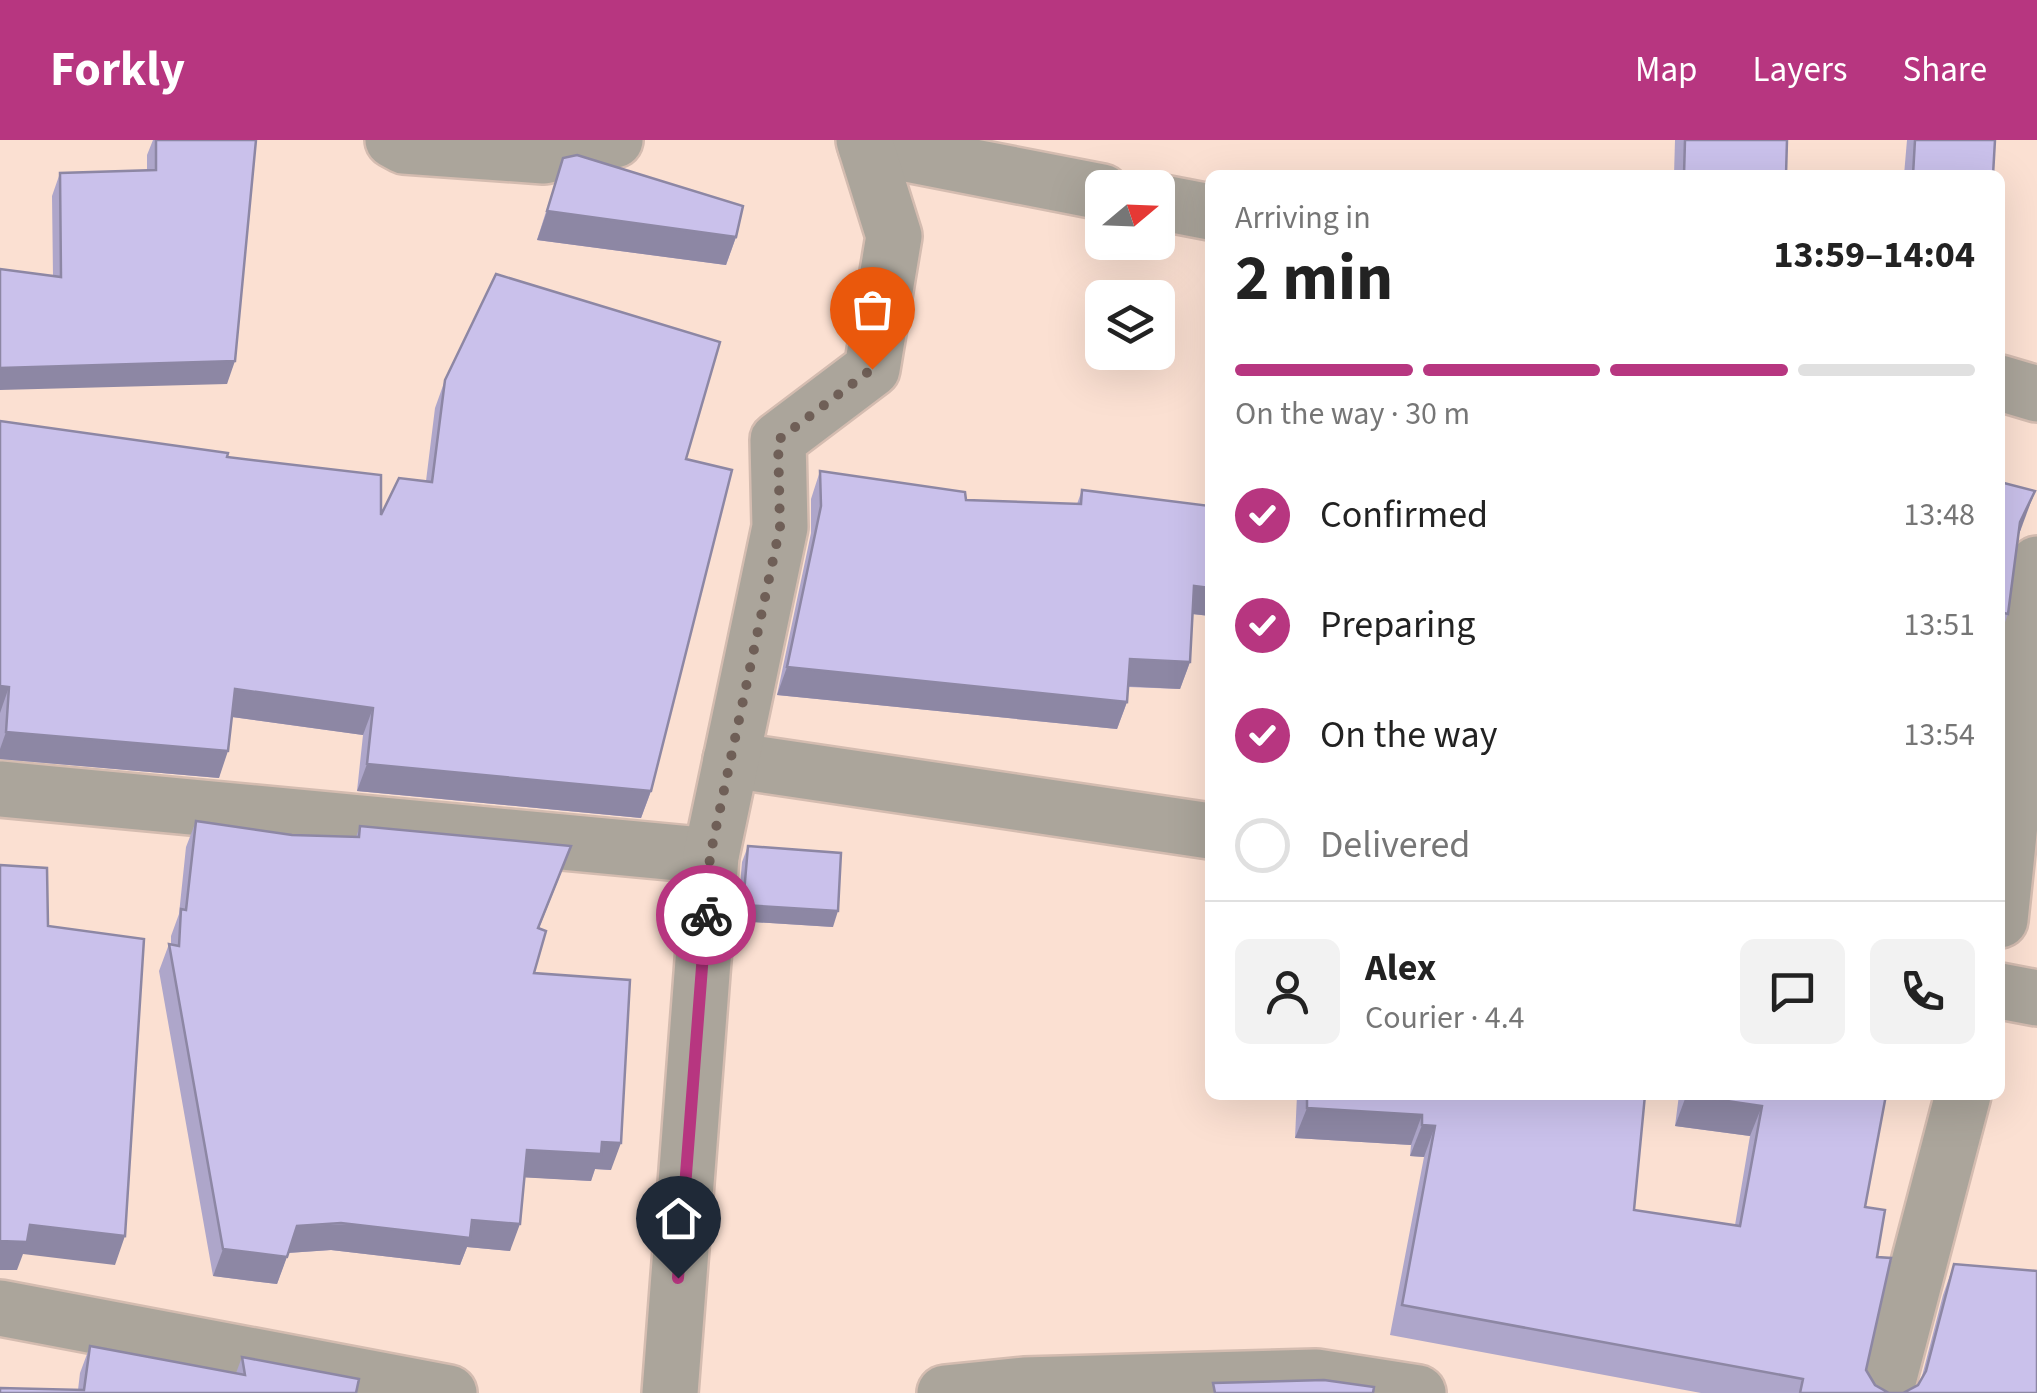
<!DOCTYPE html>
<html lang="en">
<head>
<meta charset="utf-8">
<style>
  body { margin:0; font-family:"Source Sans 3",sans-serif; background:#f2f2f2; color:#222; height:100vh; display:flex; flex-direction:column; font-size:38px; white-space:nowrap }
  * { box-sizing:border-box; margin:0 }
  p { font-size:32px; color:#767676 }
  .icon { flex:none; width:55px; height:55px; fill:none; stroke:currentColor; stroke-width:2; stroke-linecap:round; stroke-linejoin:round }
  .map { position:relative; flex:1; overflow:hidden }
  .details { position:absolute; left:1205px; top:30px; width:800px; height:930px; display:flex; flex-direction:column; background:#fff; border-radius:15px; box-shadow:0 10px 40px #0002 }
  .details>* { flex:none }
  .needle { width:65px; rotate:71deg }
  .fabs { position:absolute; left:1085px; top:30px; display:grid; gap:20px }
  .fabs a { display:grid; place-items:center; width:90px; height:90px; border-radius:15px; background:#fff; box-shadow:0 10px 40px #0002; font-size:50px }
  .pin { position:absolute; display:grid; place-items:center; width:85px; height:85px; color:#fff; margin:-102px -42px; border-radius:50% 50% 50% 0; rotate:-45deg; box-shadow:0 0 10px #0007 }
  .pin .icon { rotate:45deg }
  .courier { position:absolute; display:grid; place-items:center; width:100px; height:100px; margin:-50px; border:8px solid #b73680; border-radius:50%; background:#fff; color:#222; box-shadow:0 2px 12px #0007 }
  .headline em { font-style:normal; font-weight:700 }
  .headline div { display:flex; flex-direction:column-reverse }
  .headline { display:flex; align-items:center; justify-content:space-between; height:170px; padding:0 30px }
  h1 { font-size:65px; font-weight:700; line-height:75px }
  .bar { display:grid; grid-template-columns:repeat(4,1fr); gap:15px 10px; align-content:center; height:120px; padding:0 30px }
  .bar i { height:12px; border-radius:8px; background:#e0e0e0 }
  .bar .selected { background:#b73680 }
  .bar p { grid-column:span 4 }
  .line { display:flex; align-items:center; gap:25px; padding:0 30px; border-top:2px solid #e0e0e0 }
  .line div { flex:1 }
  .round { display:grid; place-items:center; flex:none; width:105px; height:105px; border-radius:15px; background:#f2f2f2 }
  ol { padding:0 30px; list-style:none }
  li { display:flex; align-items:center; gap:30px; height:110px }
  li p { margin-inline-start:auto }
  li .icon { padding:10px; border-radius:50%; background:#b73680; color:#fff; stroke-width:4 }
  li:last-child { color:#767676 }
  li i { width:55px; height:55px; border:5px solid #e0e0e0; border-radius:50% }
  header { display:flex; align-items:center; gap:60px; box-sizing:border-box; height:140px; padding:0 50px; background:#b73680; color:#fff }
  header strong { font-size:48px }
  nav { display:flex; gap:55px; margin-inline-start:auto; font-size:35px }
  .map>svg:first-child { display:block }
  .lines { fill:none; stroke-linecap:round; stroke-linejoin:round }
  .minor-casing { stroke:#d4bcb0; stroke-width:60 }
  .minor { stroke:#aba59b; stroke-width:55 }
  .wall { fill:#aea6ca }
  .shaded-wall { fill:#8d87a4 }
  .building { fill:#cac1eb; stroke:#8d87a4; stroke-width:2.5 }
  .done { stroke:#6f5f57; stroke-width:10; stroke-dasharray:0 18 }
  .route { stroke:#b73680; stroke-width:12 }
</style>
</head>
<body>
<header>
<strong>Forkly</strong>
<nav><a>Map</a><a>Layers</a><a>Share</a></nav>
</header>
<div class="map">
<svg width="2037" height="1253" viewBox="0 0 2037 1253">
  <rect width="100%" height="100%" fill="#fbe0d2"/>
  <g class="lines">
    <g class="minor-casing">
      <g id="minor">
        <polyline points="393,0 404,6 544,16 615,0"/>
        <polyline points="866,6 1102,52"/>
        <polyline points="1158,62 1210,72"/>
        <polyline points="2000,243 2037,254"/>
        <polyline points="731,620 1210,691"/>
        <polyline points="0,649 711,716"/>
        <polyline points="2000,780 2037,424"/>
        <polyline points="2000,851 2037,858"/>
        <polyline points="0,1168 449,1253"/>
        <polyline points="670,1253 711,716 780,387 778,300 872,229 894,96 864,0"/>
        <polyline points="945,1253 1024,1245 1316,1237 1418,1253"/>
        <polyline points="1885,1253 1963,955"/>
      </g>
    </g>
    <use href="#minor" class="minor"/>
  </g>
  <g class="wall">
    <polygon points="153,0 256,0 227,244 53,136 52,56 60,33 147,30 147,15"/>
    <polygon points="1675,0 1787,0 1786,35 1674,35"/>
    <polygon points="1907,0 1995,0 1993,35 1904,35"/>
    <polygon points="563,18 736,97 726,125 537,100"/>
    <polygon points="445,240 686,319 651,651 641,678 357,651 363,595 232,577 219,638 0,619 0,281 227,317 381,375 426,341 435,268"/>
    <polygon points="820,331 966,360 1077,364 1082,350 1210,366 1210,476 1192,474 1190,522 1180,549 1128,547 1127,562 1117,589 777,555 811,393 811,359"/>
    <polygon points="2000,342 2021,389 2018,396 2008,474 2000,496"/>
    <polygon points="196,681 292,695 356,697 360,686 561,733 539,788 534,833 611,1030 595,1029 591,1041 524,1037 510,1111 467,1107 460,1125 331,1110 288,1113 277,1144 213,1136 159,831 169,804 171,804 171,796 179,774 186,707"/>
    <polygon points="748,706 833,787 737,781 742,722"/>
    <polygon points="1297,955 1645,955 1634,1070 1735,1085 1750,996 1675,986 1679,955 1886,955 1865,1067 1877,1117 1866,1230 1875,1245 1889,1253 1903,1253 1918,1245 1921,1240 1943,1155 1954,1124 2037,1253 1701,1253 1390,1195 1424,1017 1410,1016 1411,1005 1295,998"/>
    <polygon points="90,1206 236,1233 242,1217 356,1253 78,1250 80,1233"/>
  </g>
  <g class="shaded-wall">
    <polygon points="547,71 736,97 726,125 537,100"/>
    <polygon points="235,221 227,244 0,250 0,228"/>
    <polygon points="2035,351 2021,389 2006,421 2020,382"/>
    <polygon points="1194,446 1210,448 1210,476 1184,473"/>
    <polygon points="1130,519 1190,522 1180,549 1121,546"/>
    <polygon points="787,527 1127,562 1117,589 777,555"/>
    <polygon points="0,546 9,547 0,573"/>
    <polygon points="235,549 373,568 363,595 225,576"/>
    <polygon points="6,592 228,611 219,638 0,619 0,609"/>
    <polygon points="367,624 651,651 641,678 357,651"/>
    <polygon points="743,765 838,771 833,787 737,781"/>
    <polygon points="1686,956 1762,966 1750,996 1675,986"/>
    <polygon points="1307,968 1422,975 1411,1005 1295,998"/>
    <polygon points="1422,985 1435,986 1424,1017 1410,1016"/>
    <polygon points="602,1002 621,1003 611,1030 595,1029 591,1041 517,1037 527,1010"/>
    <polygon points="472,1080 520,1084 510,1111 467,1107 460,1125 331,1110 287,1113 297,1086"/>
    <polygon points="30,1085 125,1096 115,1125 23,1114 17,1130 0,1130 0,1101"/>
    <polygon points="223,1109 287,1117 277,1144 213,1136"/>
  </g>
  <g class="building">
    <polygon points="156,0 256,0 235,221 0,228 0,129 61,137 60,33 156,30"/>
    <polygon points="1685,0 1787,0 1786,35 1684,35"/>
    <polygon points="1915,0 1995,0 1993,35 1913,35"/>
    <polygon points="577,15 743,66 736,97 547,71 563,18"/>
    <polygon points="496,134 720,202 686,319 732,330 651,651 367,624 373,568 235,549 228,611 6,592 9,547 0,546 0,281 228,313 227,317 381,335 381,375 399,338 432,342 445,240"/>
    <polygon points="820,331 965,352 966,360 1081,364 1082,350 1210,366 1210,448 1194,446 1190,522 1130,519 1127,562 787,527 821,366"/>
    <polygon points="2000,342 2035,351 2020,382 2008,474 2000,472"/>
    <polygon points="196,681 292,695 359,697 360,686 571,706 538,788 546,791 534,833 630,840 621,1003 602,1002 601,1014 527,1010 520,1084 472,1080 470,1098 341,1083 297,1086 287,1117 223,1109 169,804 179,806 181,769 186,770"/>
    <polygon points="748,706 841,713 838,771 743,765"/>
    <polygon points="0,725 47,728 48,786 144,799 125,1096 30,1085 27,1102 0,1101"/>
    <polygon points="1307,955 1645,955 1634,1070 1740,1086 1762,966 1686,955 1886,955 1865,1067 1885,1070 1877,1117 1891,1118 1866,1230 1875,1245 1889,1253 1903,1253 1918,1245 1926,1231 1954,1124 2037,1131 2037,1253 1800,1253 1803,1239 1402,1165 1435,986 1422,985 1422,975 1307,968"/>
    <polygon points="90,1206 245,1235 242,1217 359,1239 356,1253 0,1253 0,1248 84,1250"/>
    <polygon points="1324,1240 1374,1247 1373,1253 1215,1253 1213,1243"/>
  </g>
  <g class="lines">
    <polyline class="done" points="706,775 710,716 780,387 778,300 872,229"/>
    <polyline class="route" points="678,1138 706,775"/>
  </g>
</svg>
<div class="fabs">
<a><svg class="needle" viewBox="-14 -14 28 28"><path d="M0-13l5 13h-10z" fill="#e53935"/><path d="M0 13l5-13h-10z" fill="#767676"/></svg></a>
<a><svg class="icon" aria-label="layers" viewBox="0 0 24 24"><path d="M12 4l9 5-9 5-9-5zM3 14l9 5 9-5"/></svg></a>
</div>
<div class="pin" style="left:872px;top:229px;background:#ea580c"><svg class="icon" aria-label="bag" viewBox="0 0 24 24"><path d="M5 8h14l-1 12H6zM9 8a3 3 0 0 1 6 0"/></svg></div>
<div class="pin" style="left:678px;top:1138px;background:#1f2937"><svg class="icon" aria-label="home" viewBox="0 0 24 24"><path d="M3 11l9-7 9 7M6 9v11h12V9"/></svg></div>
<div class="courier" style="left:706px;top:775px"><svg class="icon" aria-label="bike" viewBox="0 0 24 24"><circle cx="6" cy="16" r="4"/><circle cx="18" cy="16" r="4"/><path d="M6 16l4-8h5l3 8M10 8l3 8H6M13 5h3"/></svg></div>
<section class="details">
<div class="headline"><div><h1>2 min</h1><p>Arriving in</p></div><em>13:59–14:04</em></div>
<div class="bar"><i class="selected"></i><i class="selected"></i><i class="selected"></i><i></i><p>On the way · 30 m</p></div>
<ol>
<li><svg class="icon" aria-label="check" viewBox="0 0 24 24"><path d="M5 12l5 5 9-10"/></svg>Confirmed<p>13:48</p></li>
<li><svg class="icon" aria-label="check" viewBox="0 0 24 24"><path d="M5 12l5 5 9-10"/></svg>Preparing<p>13:51</p></li>
<li><svg class="icon" aria-label="check" viewBox="0 0 24 24"><path d="M5 12l5 5 9-10"/></svg>On the way<p>13:54</p></li>
<li><i></i>Delivered</li>
</ol>
<div class="line" style="height:180px"><a class="round"><svg class="icon" aria-label="person" viewBox="0 0 24 24"><circle cx="12" cy="8" r="4"/><path d="M4 21q1-7 8-7t8 7"/></svg></a><div><b>Alex</b><p>Courier · 4.4</p></div><a class="round"><svg class="icon" aria-label="chat" viewBox="0 0 24 24"><path d="M4 5h16v11H9l-5 4z"/></svg></a><a class="round"><svg class="icon" aria-label="phone" viewBox="0 0 24 24"><path d="M5 4h4l2 5-3 2q2 4 5 5l2-3 5 2v4C11 20 4 13 5 4z"/></svg></a></div>
</section>
</div>
</body>
</html>
